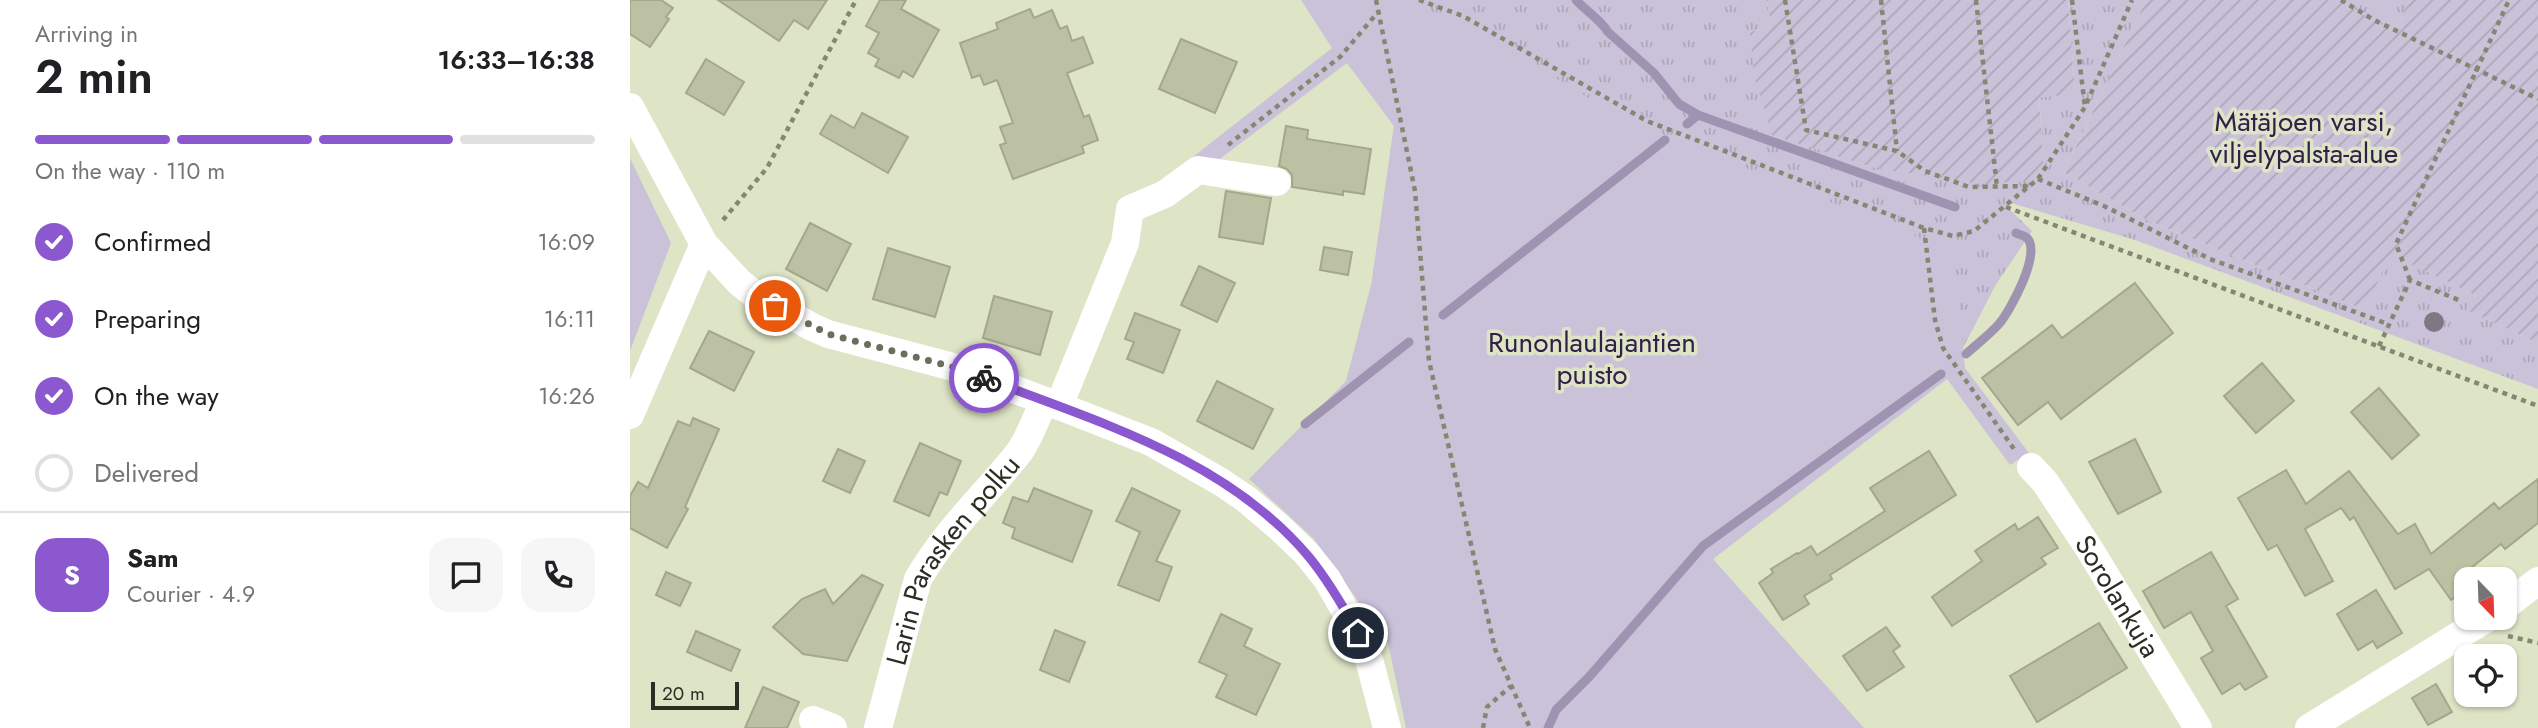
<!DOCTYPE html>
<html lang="en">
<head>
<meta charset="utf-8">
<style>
  body { margin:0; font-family:Jost,sans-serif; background:#f6f6f6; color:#202124; height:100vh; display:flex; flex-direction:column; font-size:26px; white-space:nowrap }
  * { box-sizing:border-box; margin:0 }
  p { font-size:23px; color:#757577 }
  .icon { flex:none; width:38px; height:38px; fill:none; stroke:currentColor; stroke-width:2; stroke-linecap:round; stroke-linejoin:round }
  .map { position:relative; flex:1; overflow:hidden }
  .panel { display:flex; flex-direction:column; background:#fff; width:630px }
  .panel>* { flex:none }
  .needle { width:46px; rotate:157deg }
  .controls { position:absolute; left:1824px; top:567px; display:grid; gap:14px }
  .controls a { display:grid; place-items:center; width:63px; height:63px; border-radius:14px; background:#fff; box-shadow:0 2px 5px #0004; font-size:35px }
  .scale { position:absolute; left:21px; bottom:18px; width:88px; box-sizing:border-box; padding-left:7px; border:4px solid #2c2e23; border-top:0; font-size:19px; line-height:24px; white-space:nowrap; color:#2c2e23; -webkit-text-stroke:5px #dee4c6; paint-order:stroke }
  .pin { position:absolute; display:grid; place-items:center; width:60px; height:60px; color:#fff; margin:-30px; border:4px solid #fff; border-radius:50%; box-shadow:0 2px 7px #0007 }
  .courier { position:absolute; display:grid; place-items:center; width:70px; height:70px; margin:-35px; border:5px solid #8c58d0; border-radius:50%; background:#fff; color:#222; box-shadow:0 2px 9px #0007 }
  .overview em { font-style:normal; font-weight:600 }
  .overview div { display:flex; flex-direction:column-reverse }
  .overview { display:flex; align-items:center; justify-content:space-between; height:119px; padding:0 35px }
  h1 { font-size:46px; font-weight:600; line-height:52px }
  .bar { display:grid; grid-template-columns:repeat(4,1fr); gap:10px 7px; align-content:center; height:84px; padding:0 35px }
  .bar i { height:9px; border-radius:5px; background:#e0e0e0 }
  .bar .selected { background:#8c58d0 }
  .bar p { grid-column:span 4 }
  .line { display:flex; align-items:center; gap:18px; padding:0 35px; border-top:2px solid #e0e0e0 }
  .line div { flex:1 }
  .round { display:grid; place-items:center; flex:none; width:74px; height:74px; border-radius:21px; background:#f6f6f6 }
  ol { padding:0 35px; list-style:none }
  li { display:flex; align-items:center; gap:21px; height:77px }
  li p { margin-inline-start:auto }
  li .icon { padding:7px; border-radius:50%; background:#8c58d0; color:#fff; stroke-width:4 }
  li:last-child { color:#757577 }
  li i { width:38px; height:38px; border:4px solid #e0e0e0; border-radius:50% }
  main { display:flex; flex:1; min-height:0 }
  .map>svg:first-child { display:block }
  .grass { fill:url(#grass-tufts) }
  .park { fill:#cac2d9 }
  .garden { fill:url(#garden-furrows) }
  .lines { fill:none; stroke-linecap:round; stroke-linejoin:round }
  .stream { stroke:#9e94b2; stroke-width:9 }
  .building { fill:#bcc1a4; stroke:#a3a88b; stroke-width:2 }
  .path { stroke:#838773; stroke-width:4.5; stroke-dasharray:5 5; stroke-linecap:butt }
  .minor { stroke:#fff; stroke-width:28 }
  .tree { fill:#7f7882 }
  .done { stroke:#6a6e5c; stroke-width:7; stroke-dasharray:0 12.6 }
  .route { stroke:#8c58d0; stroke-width:9 }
  .labels { text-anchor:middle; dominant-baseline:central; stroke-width:7; stroke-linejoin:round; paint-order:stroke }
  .park-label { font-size:28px; fill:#31204a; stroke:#dee4c6 }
  .street-label { font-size:28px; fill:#2c2e23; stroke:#dee4c6 }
</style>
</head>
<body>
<main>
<section class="panel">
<div class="overview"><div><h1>2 min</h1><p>Arriving in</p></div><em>16:33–16:38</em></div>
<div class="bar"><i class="selected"></i><i class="selected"></i><i class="selected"></i><i></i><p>On the way · 110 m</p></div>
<ol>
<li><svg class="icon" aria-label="check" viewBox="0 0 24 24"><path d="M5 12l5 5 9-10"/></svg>Confirmed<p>16:09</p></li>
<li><svg class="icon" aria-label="check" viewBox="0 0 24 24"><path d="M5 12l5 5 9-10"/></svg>Preparing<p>16:11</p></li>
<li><svg class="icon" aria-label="check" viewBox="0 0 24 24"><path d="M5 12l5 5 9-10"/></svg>On the way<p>16:26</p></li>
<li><i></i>Delivered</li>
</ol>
<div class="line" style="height:126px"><b class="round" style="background:#8c58d0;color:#fff">S</b><div><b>Sam</b><p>Courier · 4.9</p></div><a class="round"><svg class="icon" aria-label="chat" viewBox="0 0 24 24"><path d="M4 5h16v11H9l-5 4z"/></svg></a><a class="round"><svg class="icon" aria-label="phone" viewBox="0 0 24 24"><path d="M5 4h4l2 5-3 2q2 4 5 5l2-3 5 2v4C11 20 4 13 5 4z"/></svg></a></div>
</section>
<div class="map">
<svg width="1908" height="728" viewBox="0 0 1908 728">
  <defs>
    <pattern id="grass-tufts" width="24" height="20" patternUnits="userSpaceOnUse" patternTransform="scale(1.75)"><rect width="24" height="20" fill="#cac2d9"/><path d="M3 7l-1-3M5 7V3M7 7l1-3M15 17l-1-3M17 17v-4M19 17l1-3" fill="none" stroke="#aea7ba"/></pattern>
    <pattern id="garden-furrows" width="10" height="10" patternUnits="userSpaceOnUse" patternTransform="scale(1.75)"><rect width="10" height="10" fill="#cac2d9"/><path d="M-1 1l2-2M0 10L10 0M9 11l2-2" fill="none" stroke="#aea7ba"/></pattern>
  </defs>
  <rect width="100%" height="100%" fill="#dee4c6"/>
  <g class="grass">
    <polygon points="727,0 1137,0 1141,27 1120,32 1414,170 1409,97 1445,92 1438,0 1516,0 1434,172 1515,219 1734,310 1760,253 1845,295 1838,310 1908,343 1908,389 1505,240 1381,203 1377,207 1402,231 1365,286 1317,379 742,281 764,126 717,62"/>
    <polygon points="1709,0 1779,0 1764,32"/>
  </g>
  <g class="park">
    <polygon points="671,0 770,0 829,21 877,48 988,116 1324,252 1335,368 1399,453 1380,465 1317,379 1083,559 1234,728 776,728 758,643 683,538 619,479 716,381 742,281 764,126 717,63 542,195 531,182 702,48"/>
    <polygon points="0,158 41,243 0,351"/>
  </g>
  <g class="garden">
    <polygon points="1137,0 1438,0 1445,93 1409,98 1414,170 1398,181 1351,184 1245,168 1142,135 1124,76 1120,32 1141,27"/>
    <polygon points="1516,0 1709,0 1764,32 1779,0 1908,0 1908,343 1837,310 1845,295 1761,254 1734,310 1515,219 1434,172"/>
  </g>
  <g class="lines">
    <g class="stream">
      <path d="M946 0C956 11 971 20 978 32L1024 73 1049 104 1068 115 1325 207"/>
      <polyline points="1057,124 1068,115"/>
      <polyline points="813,315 1035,140"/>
      <path d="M1336 354C1347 344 1359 335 1369 324 1380 311 1412 253 1397 238 1394 235 1390 235 1386 233"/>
      <polyline points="675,424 779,342"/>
      <polyline points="918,728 926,710 959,677 1073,546 1311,374"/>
    </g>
  </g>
  <g class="building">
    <polygon points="0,0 31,0 43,8 36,17 39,19 20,47 0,34"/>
    <polygon points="88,0 197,0 178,29 164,20 149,41"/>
    <polygon points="250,0 276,0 271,9 309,30 283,77 273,71 269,78 245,66 249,59 238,53 249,33 236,26"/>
    <polygon points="400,9 404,18 422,10 430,29 437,26 442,41 453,37 463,63 437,73 454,117 459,115 468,140 452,146 454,153 383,179 370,145 376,143 370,127 383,123 367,80 354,85 350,75 342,78 330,43 368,29 366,23"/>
    <polygon points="551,39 607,62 585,113 529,89"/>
    <polygon points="76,59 114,82 94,115 56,93"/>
    <polygon points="232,113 278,137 258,173 190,134 201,115 224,128"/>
    <polygon points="656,126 678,130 677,139 741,149 734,194 713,191 713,195 662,187 662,175 657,169 649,166"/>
    <polygon points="596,191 641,198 633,244 589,237"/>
    <polygon points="180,223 221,244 197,291 156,269"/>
    <polygon points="694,247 722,252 718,275 690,270"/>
    <polygon points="258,248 320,267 305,317 243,299"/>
    <polygon points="569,266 605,283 587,322 551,305"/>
    <polygon points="1505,283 1543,333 1431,419 1418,402 1388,425 1352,378 1422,325 1432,338"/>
    <polygon points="364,296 422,312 410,355 353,338"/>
    <polygon points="505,313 550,330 533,373 497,359 504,342 495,339"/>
    <polygon points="79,331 124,352 104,391 60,368"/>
    <polygon points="1632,363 1664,401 1626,433 1594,396"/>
    <polygon points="587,381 643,409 623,449 567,421"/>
    <polygon points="1749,388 1789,435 1762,459 1721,412"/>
    <polygon points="63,418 89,429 55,507 58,509 37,548 0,528 0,496 8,482 18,488 48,421 60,426"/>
    <polygon points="1505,439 1531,492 1488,514 1459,462"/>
    <polygon points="290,443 331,461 317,495 310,492 299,516 264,501"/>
    <polygon points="208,449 235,461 220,493 193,481"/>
    <polygon points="1299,451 1326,495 1200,575 1202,579 1174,596 1179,604 1153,620 1129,583 1143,573 1141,569 1167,553 1168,554 1181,546 1187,555 1255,511 1240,488"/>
    <polygon points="1656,470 1676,504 1719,471 1768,534 1785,524 1801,554 1864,503 1869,509 1908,479 1908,523 1875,549 1871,544 1836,572 1836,590 1821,600 1799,569 1765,589 1724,517 1720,520 1711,508 1675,529 1703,581 1675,596 1647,545 1638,550 1608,498"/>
    <polygon points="404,488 462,511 442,562 382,538 385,528 373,523 383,497 398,502"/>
    <polygon points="502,488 550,511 526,561 542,567 529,601 488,585 510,532 486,521"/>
    <polygon points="1408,517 1428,548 1411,558 1416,564 1322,626 1302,597 1352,561 1345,551 1385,524 1388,530"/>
    <polygon points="1581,552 1608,599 1596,606 1637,677 1615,690 1610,683 1592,694 1571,658 1583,651 1561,612 1534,628 1513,591"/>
    <polygon points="36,572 61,583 50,606 26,595"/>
    <polygon points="232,575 253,585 217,661 173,654 143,627 172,599 195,589 203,604"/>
    <polygon points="1746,590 1772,633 1747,648 1743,641 1728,650 1707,614"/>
    <polygon points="591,614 622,629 614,646 650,664 626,715 586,697 597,675 569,662"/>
    <polygon points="1469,623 1497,668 1407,722 1380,676"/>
    <polygon points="1256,627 1270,646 1263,651 1274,667 1237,691 1213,656"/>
    <polygon points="425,630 455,642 439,682 410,670"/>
    <polygon points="66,631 110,650 101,671 57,652"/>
    <polygon points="1806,684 1822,712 1798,725 1782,698"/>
    <polygon points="133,687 169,702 157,728 115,728"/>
  </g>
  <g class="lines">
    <g class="path">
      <polyline points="746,0 785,191 799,361 865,649 900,728"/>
      <polyline points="789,0 833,16 1017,121 1294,228 1323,236 1344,231 1408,179 1455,107 1502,0"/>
      <polyline points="1155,0 1176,130 1267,151 1295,171 1339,187 1398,186"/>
      <polyline points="1251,0 1267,151"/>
      <polyline points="1346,0 1367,187"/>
      <polyline points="1442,0 1455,107"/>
      <polyline points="1711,0 1744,20 1908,99"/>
      <polyline points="598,145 710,57 748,12"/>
      <polyline points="1408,179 1474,206 1580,259 1758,324"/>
      <polyline points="1376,207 1908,406"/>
      <polyline points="93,220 137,168 226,0"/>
      <polyline points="1294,228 1305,320 1313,348 1384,449"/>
      <polyline points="1780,280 1766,244 1879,0"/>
      <polyline points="1749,346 1780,280 1831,301"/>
      <polyline points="1878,636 1908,643"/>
      <polyline points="853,728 857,707 881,686"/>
    </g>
    <g class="minor">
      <polyline points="0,107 74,244 109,282 124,294 182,327 198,334 327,368 429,406 521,442 591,482 616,499 649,527 677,554 697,579 728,633 740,663 757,728"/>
      <polyline points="429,406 495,243 500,209 535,194 568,170 647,182"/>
      <polyline points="0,415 74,244"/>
      <path id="s1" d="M1401 467 1415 482 1460 550 1568 728"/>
      <polyline points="1874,607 1908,581"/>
      <polyline points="183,720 203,728"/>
      <path id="s2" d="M248 728 288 579C316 531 353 497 387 455 399 440 406 418 414 401"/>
      <polyline points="1679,728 1857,618"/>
    </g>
  </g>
  <circle class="tree" cx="1804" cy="322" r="10"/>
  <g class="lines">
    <polyline class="done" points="145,306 198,334 327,368 354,378"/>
    <path class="route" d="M354 378C468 422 597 459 679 557 698 580 713 606 728 633"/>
  </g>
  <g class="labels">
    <g class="park-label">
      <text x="1674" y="121">Mätäjoen varsi,<tspan x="1674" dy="32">viljelypalsta-alue</tspan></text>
      <text x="962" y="342">Runonlaulajantien<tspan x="962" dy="32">puisto</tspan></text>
    </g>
    <g class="street-label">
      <text stroke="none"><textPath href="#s2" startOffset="187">Larin Parasken polku</textPath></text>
      <text stroke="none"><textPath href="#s1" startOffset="156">Sorolankuja</textPath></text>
    </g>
  </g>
</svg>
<div class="controls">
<a><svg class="needle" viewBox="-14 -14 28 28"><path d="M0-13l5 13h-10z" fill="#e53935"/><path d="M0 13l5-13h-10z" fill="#757577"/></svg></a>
<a><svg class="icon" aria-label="locate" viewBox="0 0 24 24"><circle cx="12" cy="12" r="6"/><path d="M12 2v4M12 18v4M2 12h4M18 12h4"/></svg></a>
</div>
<div class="scale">20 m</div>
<div class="pin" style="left:145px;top:306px;background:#ea580c"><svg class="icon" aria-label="bag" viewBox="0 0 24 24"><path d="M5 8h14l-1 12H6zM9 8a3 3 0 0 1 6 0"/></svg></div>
<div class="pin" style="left:728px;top:633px;background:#1f2937"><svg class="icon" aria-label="home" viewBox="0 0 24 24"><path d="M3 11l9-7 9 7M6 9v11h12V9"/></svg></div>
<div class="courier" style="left:354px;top:378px"><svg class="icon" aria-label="bike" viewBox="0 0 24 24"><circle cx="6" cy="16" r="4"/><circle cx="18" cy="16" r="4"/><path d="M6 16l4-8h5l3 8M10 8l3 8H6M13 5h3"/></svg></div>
</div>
</main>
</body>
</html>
